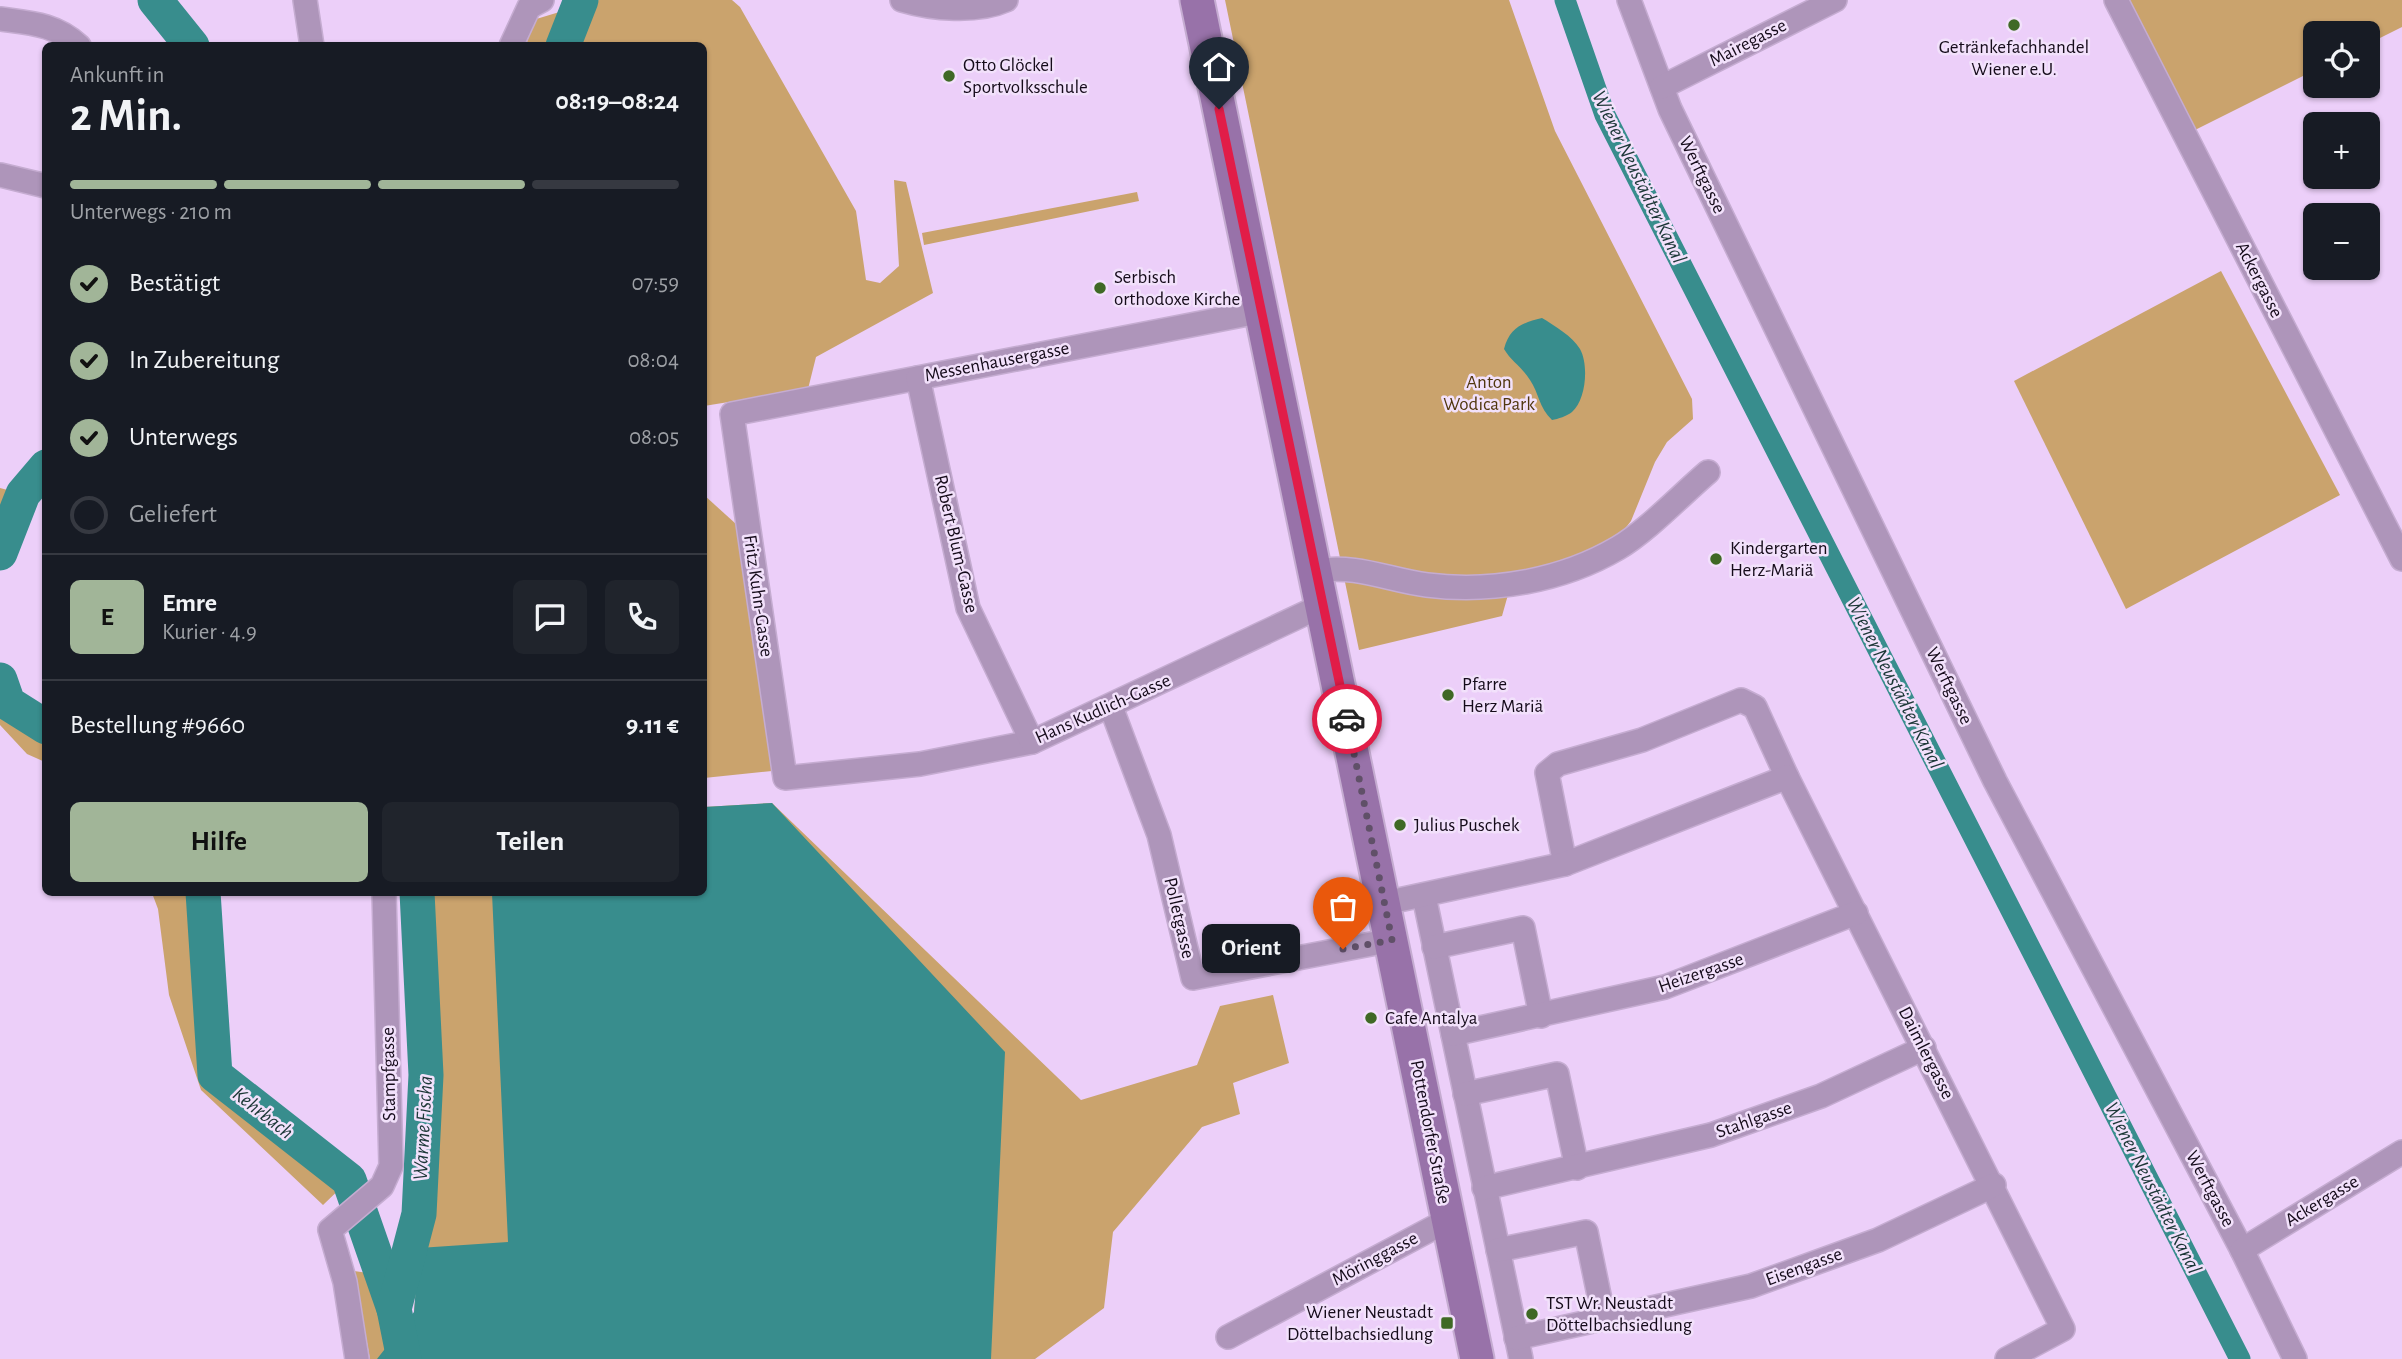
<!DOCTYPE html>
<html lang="de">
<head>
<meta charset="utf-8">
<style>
  body { margin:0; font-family:"Alegreya Sans",sans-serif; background:#20242c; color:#f1f3f6; height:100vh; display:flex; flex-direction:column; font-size:26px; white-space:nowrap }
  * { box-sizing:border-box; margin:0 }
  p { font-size:23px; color:#9ea1a6 }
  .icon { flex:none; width:38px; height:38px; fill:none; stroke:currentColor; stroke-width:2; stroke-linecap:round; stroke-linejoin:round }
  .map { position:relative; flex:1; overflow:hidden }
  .panel { position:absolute; left:42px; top:42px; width:665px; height:854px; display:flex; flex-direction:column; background:#171b24; border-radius:10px; box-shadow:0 2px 5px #0004 }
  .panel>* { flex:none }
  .buttons { position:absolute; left:2303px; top:21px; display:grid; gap:14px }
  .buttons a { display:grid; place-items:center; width:77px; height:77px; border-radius:10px; background:#171b24; box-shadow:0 2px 5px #0004; font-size:35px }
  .pin { position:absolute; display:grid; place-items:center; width:60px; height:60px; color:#fff; margin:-72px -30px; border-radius:50% 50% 50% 0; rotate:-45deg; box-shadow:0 0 7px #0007 }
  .pin .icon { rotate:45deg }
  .courier { position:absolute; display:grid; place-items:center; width:70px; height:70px; margin:-35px; border:5px solid #e11d48; border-radius:50%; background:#fff; color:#222; box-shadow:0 2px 9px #0007 }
  .bubble { position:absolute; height:49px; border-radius:10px; background:#171b24; box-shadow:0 2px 5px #0004; font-size:23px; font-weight:700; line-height:49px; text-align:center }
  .headline em { font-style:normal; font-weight:700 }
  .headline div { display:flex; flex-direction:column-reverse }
  .headline { display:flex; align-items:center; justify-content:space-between; height:119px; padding:0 28px }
  h1 { font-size:46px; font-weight:700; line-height:52px }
  .bar { display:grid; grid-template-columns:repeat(4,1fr); gap:10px 7px; align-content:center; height:84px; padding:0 28px }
  .bar i { height:9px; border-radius:5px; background:#363941 }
  .bar .on { background:#a1b598 }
  .bar p { grid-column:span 4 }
  .line { display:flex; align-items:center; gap:18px; padding:0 28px; border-top:2px solid #363941 }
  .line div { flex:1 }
  .round { display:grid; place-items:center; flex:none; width:74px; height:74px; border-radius:10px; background:#20242c }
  ol { padding:0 28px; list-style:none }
  li { display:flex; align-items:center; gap:21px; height:77px }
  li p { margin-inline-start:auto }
  li .icon { padding:7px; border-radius:50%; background:#a1b598; color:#111; stroke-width:4 }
  li:last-child { color:#9ea1a6 }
  li i { width:38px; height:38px; border:4px solid #363941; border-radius:50% }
  .primary-button { display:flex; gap:14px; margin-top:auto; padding:14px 28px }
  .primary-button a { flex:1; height:80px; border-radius:10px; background:#a1b598; color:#111; font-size:28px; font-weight:700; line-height:80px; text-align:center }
  .primary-button a+a { background:#20242c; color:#f1f3f6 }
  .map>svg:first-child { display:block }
  .green { fill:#caa36d }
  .water { fill:#388d8d }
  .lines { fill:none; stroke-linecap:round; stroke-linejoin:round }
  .canal { stroke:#388d8d; stroke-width:21 }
  .river { stroke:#388d8d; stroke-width:35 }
  .minor-casing { stroke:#c5acd1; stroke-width:26 }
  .secondary-casing { stroke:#c5acd1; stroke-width:37 }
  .minor { stroke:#ae95ba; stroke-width:23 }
  .secondary { stroke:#9872a9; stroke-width:33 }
  .done { stroke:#605068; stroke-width:7; stroke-dasharray:0 12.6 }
  .route { stroke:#e11d48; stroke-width:9 }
  .poi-dot { fill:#3f6925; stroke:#f2e1fb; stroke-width:2.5 }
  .labels { text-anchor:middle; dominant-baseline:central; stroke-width:5; stroke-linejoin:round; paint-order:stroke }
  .street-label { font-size:19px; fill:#150b1a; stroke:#f2e1fb }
  .poi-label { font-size:19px; fill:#150b1a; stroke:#f2e1fb; text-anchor:start }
  .park-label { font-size:19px; fill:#51370e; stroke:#f2e1fb }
  .water-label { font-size:21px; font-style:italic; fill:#1c3737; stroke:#f2e1fb }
</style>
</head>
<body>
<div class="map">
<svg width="2402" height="1359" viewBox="0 0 2402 1359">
  <rect width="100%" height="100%" fill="#eccff9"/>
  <g class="green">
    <polygon points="599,0 732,0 740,7 856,211 866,280 880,283 899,266 894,180 906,182 933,293 816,357 808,389 704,406 704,46 526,46 533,20"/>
    <polygon points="1225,0 1509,0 1555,131 1692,399 1693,419 1667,442 1655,462 1631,521 1614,543 1513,577 1502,616 1359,650"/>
    <polygon points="2117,0 2402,0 2402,27 2368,44 2368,33 2315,33 2315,70 2189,133"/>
    <polygon points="1137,192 1139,201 924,245 922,233"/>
    <polygon points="2221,271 2340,495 2126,609 2014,381"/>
    <polygon points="0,488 23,494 0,553"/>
    <polygon points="704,495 736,524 772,771 704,778"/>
    <polygon points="0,680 8,703 45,727 45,762 27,754 0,725"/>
    <polygon points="772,803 1081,1100 1197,1065 1220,1006 1273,995 1289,1063 1233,1083 1240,1114 1202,1127 1113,1232 1104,1308 1035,1359 422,1359 414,1312 436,1084 429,893 704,892 704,807"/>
    <polygon points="152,893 203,893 215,1075 349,1180 323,1205 201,1090 169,995 158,909"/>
    <polygon points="354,1271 368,1273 390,1314 398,1359 370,1359"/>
  </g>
  <g class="water">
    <path d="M1542 318C1555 326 1572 336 1580 349 1589 365 1586 400 1572 412 1567 416 1558 419 1552 420 1539 408 1539 393 1530 380 1522 367 1511 361 1504 349 1510 327 1522 323 1542 318Z"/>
    <polygon points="772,803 1005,1052 991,1359 377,1359 414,1312 419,1248 508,1242 492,893 704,892 704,807"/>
  </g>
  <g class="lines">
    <polyline class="canal" points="1565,0 1605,115 2240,1359"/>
    <g class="river">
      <polyline points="155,0 192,46"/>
      <polyline points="563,46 581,0"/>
      <polyline points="0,553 23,494 46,467"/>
      <polyline points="0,680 8,703 46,727"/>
      <polyline points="203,892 215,1075 349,1180 394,1309"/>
      <polyline points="404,1359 394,1309 419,1214 426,1075 417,892"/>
    </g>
    <g class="minor-casing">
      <g id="minor">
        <polyline points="305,0 312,46"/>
        <path d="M902 0C932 9 977 13 1006 0"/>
        <polyline points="1629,0 1670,109 1995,781 2242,1250 2295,1359"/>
        <polyline points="2116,0 2402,559"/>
        <path d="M0 19C30 23 56 24 79 46"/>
        <polyline points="511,46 529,7 542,0"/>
        <polyline points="1662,87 1835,0"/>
        <polyline points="0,175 46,186"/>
        <polyline points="1263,311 732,414 785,778 920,764 1032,742 1323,605"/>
        <polyline points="918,378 968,608 1032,742"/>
        <path d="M1316 571C1357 564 1388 580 1427 585 1491 593 1562 581 1618 548 1647 531 1681 495 1708 472"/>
        <polyline points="1111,707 1159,835 1193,978 1392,940"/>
        <polyline points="1565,864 1547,773 1558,764 1642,740 1741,700 1755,707 1787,777"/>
        <polyline points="1424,896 1521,1359"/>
        <polyline points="1385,903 1565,864 1787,777 2063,1329 2007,1359"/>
        <polyline points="1434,947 1523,928 1541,1016"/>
        <polyline points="1453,1034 1665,987 1856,913"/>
        <polyline points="1465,1094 1557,1074 1577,1168"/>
        <polyline points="1484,1188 1711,1135 1821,1096 1924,1048"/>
        <polyline points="1498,1250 1586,1232 1604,1319"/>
        <polyline points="2242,1250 2402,1152"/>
        <polyline points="1228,1337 1448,1220"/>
        <polyline points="1516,1338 1751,1286 1878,1240 1994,1185"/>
        <polyline points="357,1359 345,1282 330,1230 382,1186 391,1166 384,892"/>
      </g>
    </g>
    <g class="secondary-casing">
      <polyline id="secondary" points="1197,0 1477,1359"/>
    </g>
    <use href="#minor" class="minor"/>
    <use href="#secondary" class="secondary"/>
  </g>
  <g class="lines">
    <polyline class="done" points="1343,949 1392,940 1347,719"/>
    <polyline class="route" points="1219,109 1347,719"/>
  </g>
  <g class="poi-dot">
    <circle cx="2014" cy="25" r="7"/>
    <circle cx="949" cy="76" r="7"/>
    <circle cx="1100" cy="288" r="7"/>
    <circle cx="1716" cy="559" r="7"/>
    <circle cx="1448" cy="695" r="7"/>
    <circle cx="1400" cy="825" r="7"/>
    <circle cx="1371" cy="1018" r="7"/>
    <circle cx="1532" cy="1314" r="7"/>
    <rect x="1440" y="1316" width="14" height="14" rx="3.5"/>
  </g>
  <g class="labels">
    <g class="street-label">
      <text transform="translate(1748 43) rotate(-27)">Mairegasse</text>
      <text transform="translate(1702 175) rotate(64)">Werftgasse</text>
      <text transform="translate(2259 280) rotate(63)">Ackergasse</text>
      <text transform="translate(997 362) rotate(-11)">Messenhausergasse</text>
      <text transform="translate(956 544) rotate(77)">Robert Blum-Gasse</text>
      <text transform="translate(758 596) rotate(82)">Fritz Kuhn-Gasse</text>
      <text transform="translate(1949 686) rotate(64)">Werftgasse</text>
      <text transform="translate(1103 709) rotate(-24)">Hans Kudlich-Gasse</text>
      <text transform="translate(1179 918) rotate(77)">Polletgasse</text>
      <text transform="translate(1701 973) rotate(-19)">Heizergasse</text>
      <text transform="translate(1926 1053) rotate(63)">Daimlergasse</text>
      <text transform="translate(389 1074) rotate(-91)">Stampfgasse</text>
      <text transform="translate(1754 1120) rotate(-19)">Stahlgasse</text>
      <text transform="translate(1430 1132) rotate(79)">Pottendorfer Straße</text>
      <text transform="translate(2210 1189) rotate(62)">Werftgasse</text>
      <text transform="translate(2322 1201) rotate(-31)">Ackergasse</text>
      <text transform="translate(1375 1259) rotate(-28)">Möringgasse</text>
      <text transform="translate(1804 1267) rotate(-20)">Eisengasse</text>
    </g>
    <g class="poi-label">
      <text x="2014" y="47" text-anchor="middle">Getränkefachhandel<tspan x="2014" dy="22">Wiener e.U.</tspan></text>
      <text x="963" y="65">Otto Glöckel<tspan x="963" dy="22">Sportvolksschule</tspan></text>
      <text x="1114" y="277">Serbisch<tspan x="1114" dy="22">orthodoxe Kirche</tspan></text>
      <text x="1730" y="548">Kindergarten<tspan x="1730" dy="22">Herz-Mariä</tspan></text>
      <text x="1462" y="684">Pfarre<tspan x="1462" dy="22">Herz Mariä</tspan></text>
      <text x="1414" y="825">Julius Puschek</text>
      <text x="1385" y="1018">Cafe Antalya</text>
      <text x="1546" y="1303">TST Wr. Neustadt<tspan x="1546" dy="22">Döttelbachsiedlung</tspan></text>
      <text x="1433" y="1312" text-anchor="end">Wiener Neustadt<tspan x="1433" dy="22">Döttelbachsiedlung</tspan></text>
    </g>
    <g class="park-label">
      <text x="1489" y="382">Anton<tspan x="1489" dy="22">Wodica Park</tspan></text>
    </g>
    <g class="water-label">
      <text transform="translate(1639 177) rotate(64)">Wiener Neustädter Kanal</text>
      <text transform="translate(1895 683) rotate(63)">Wiener Neustädter Kanal</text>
      <text transform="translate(263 1113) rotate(38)">Kehrbach</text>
      <text transform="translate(423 1128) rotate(-87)">Warme Fischa</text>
      <text transform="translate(2153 1188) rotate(63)">Wiener Neustädter Kanal</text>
    </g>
  </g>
</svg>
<div class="buttons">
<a><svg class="icon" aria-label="locate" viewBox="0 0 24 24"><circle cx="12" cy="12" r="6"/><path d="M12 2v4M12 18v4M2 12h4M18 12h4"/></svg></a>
<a>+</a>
<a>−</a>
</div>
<div class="pin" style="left:1343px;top:949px;background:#ea580c"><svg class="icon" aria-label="bag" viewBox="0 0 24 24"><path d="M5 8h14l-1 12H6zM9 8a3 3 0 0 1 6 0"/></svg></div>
<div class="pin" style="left:1219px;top:109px;background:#1f2937"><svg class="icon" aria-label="home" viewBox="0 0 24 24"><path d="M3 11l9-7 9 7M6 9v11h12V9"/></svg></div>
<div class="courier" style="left:1347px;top:719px"><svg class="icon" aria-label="car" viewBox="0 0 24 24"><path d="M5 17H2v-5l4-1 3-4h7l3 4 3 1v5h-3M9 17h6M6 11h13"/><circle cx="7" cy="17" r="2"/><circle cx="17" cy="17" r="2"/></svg></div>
<div class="bubble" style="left:1202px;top:924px;width:98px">Orient</div>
<section class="panel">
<div class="headline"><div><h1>2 Min.</h1><p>Ankunft in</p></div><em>08:19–08:24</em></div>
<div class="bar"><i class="on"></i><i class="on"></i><i class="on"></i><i></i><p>Unterwegs · 210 m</p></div>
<ol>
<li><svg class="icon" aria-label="check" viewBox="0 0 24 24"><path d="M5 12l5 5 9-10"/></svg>Bestätigt<p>07:59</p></li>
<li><svg class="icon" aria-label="check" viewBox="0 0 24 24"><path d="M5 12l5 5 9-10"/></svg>In Zubereitung<p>08:04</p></li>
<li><svg class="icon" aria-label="check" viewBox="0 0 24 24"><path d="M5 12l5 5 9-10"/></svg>Unterwegs<p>08:05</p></li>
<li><i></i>Geliefert</li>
</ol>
<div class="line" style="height:126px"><b class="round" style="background:#a1b598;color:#111">E</b><div><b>Emre</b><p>Kurier · 4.9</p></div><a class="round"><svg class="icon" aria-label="chat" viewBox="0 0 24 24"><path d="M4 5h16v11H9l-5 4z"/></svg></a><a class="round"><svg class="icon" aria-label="phone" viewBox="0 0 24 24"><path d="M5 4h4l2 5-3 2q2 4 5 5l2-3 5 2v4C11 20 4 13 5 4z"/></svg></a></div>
<div class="line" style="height:91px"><div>Bestellung #9660</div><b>9.11 €</b></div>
<div class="primary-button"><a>Hilfe</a><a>Teilen</a></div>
</section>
</div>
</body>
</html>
